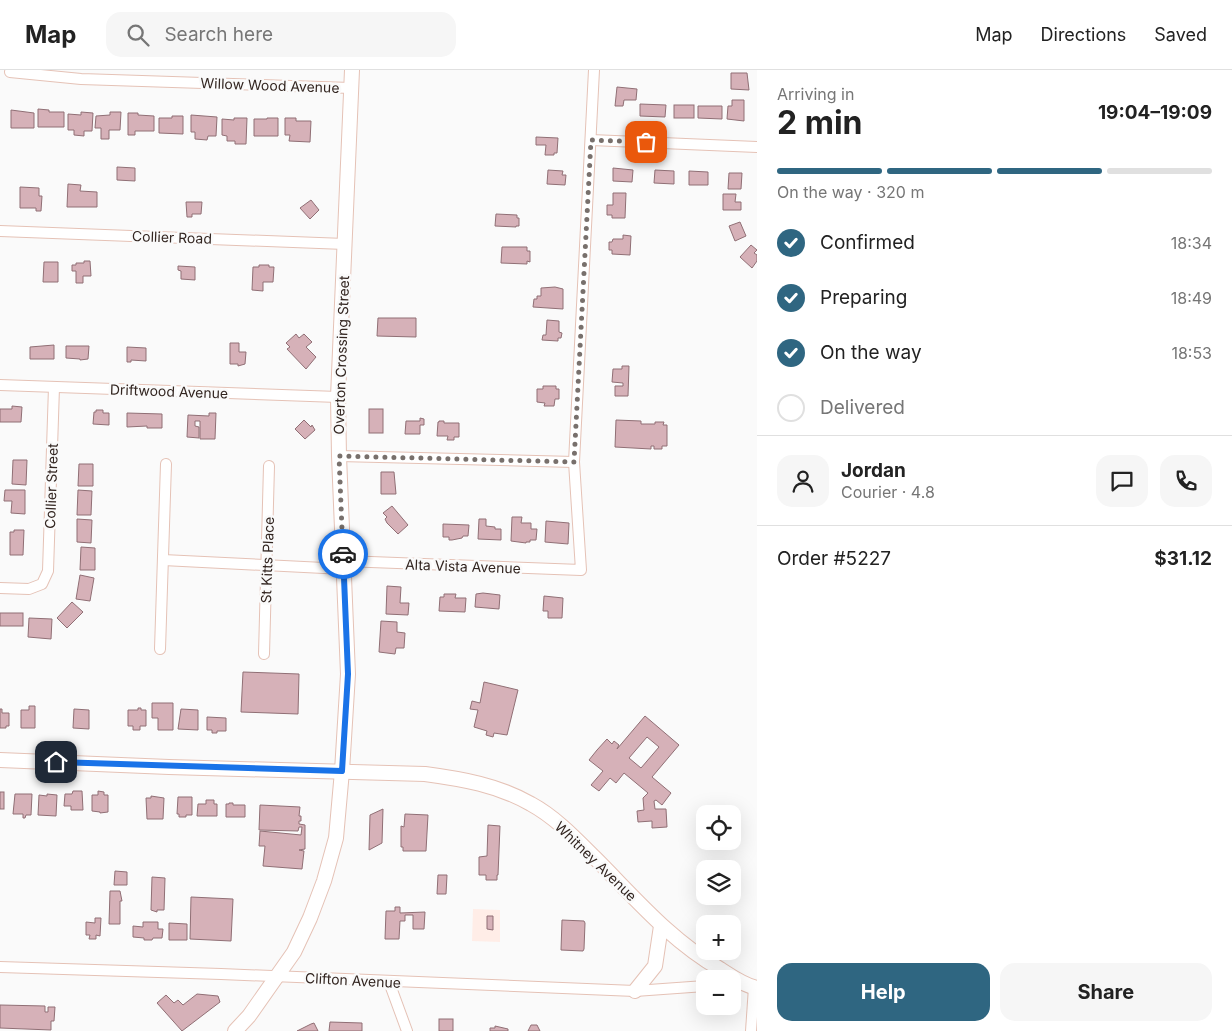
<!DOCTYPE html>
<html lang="en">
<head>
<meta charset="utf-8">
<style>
  body { margin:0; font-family:Inter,sans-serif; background:#f6f6f6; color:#222; height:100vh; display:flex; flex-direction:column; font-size:19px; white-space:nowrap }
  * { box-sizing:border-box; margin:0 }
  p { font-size:16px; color:#767676 }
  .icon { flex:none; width:28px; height:28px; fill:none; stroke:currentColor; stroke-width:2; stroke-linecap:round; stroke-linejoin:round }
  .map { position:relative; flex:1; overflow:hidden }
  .drawer { display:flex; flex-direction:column; background:#fff; width:475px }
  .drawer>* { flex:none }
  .buttons { position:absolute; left:696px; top:735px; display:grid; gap:10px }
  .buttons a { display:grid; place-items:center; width:45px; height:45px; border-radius:10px; background:#fff; box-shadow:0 5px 20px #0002; font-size:25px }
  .pin { position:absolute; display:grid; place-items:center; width:42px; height:42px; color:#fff; margin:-21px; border-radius:10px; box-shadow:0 2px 8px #0006 }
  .courier { position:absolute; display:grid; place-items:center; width:50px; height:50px; margin:-25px; border:4px solid #1a73e8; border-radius:50%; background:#fff; color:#222; box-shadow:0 1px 6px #0007 }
  .summary em { font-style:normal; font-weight:700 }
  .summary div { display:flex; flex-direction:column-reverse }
  .summary { display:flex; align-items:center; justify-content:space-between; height:85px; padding:0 20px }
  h1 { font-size:32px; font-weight:700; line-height:38px }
  .bar { display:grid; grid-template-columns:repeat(4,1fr); gap:8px 5px; align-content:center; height:60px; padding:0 20px }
  .bar i { height:6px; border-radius:4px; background:#e0e0e0 }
  .bar .current { background:#2f6681 }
  .bar p { grid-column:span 4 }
  .line { display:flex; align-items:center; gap:12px; padding:0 20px; border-top:1px solid #e0e0e0 }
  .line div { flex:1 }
  .round { display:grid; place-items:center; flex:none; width:52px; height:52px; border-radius:15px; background:#f6f6f6 }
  ol { padding:0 20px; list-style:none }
  li { display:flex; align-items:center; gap:15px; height:55px }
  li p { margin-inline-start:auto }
  li .icon { padding:5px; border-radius:50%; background:#2f6681; color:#fff; stroke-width:4 }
  li:last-child { color:#767676 }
  li i { width:28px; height:28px; border:2px solid #e0e0e0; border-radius:50% }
  .primary-button { display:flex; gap:10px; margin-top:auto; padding:10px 20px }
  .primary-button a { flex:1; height:58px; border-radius:15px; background:#2f6681; color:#fff; font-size:20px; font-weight:700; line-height:58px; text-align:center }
  .primary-button a+a { background:#f6f6f6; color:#222 }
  header { display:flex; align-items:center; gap:30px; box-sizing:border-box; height:70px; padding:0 25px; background:#fff; border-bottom:1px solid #e0e0e0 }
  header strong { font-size:24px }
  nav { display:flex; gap:28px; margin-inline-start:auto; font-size:18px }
  .search { width:350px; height:45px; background:#f6f6f6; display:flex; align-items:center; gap:12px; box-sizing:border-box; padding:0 18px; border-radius:15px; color:#767676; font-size:19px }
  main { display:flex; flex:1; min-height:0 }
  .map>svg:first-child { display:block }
  .built { fill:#ffede7 }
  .building { fill:#d6b1b8; stroke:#906f75; fill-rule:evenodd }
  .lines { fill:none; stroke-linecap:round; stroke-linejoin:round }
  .minor-casing { stroke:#e5c2b6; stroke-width:12 }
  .major-casing { stroke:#e5c2b6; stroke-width:16 }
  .minor { stroke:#fff; stroke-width:10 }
  .major { stroke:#fff; stroke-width:14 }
  .done { stroke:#78706c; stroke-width:5; stroke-dasharray:0 9 }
  .route { stroke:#1a73e8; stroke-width:6 }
  .labels { text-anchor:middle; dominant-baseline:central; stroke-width:5; stroke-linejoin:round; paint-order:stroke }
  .street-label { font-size:14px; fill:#322520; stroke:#fafafa }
</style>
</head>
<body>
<header>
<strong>Map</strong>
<div class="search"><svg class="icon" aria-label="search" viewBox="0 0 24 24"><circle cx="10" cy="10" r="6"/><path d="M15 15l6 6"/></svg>Search here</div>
<nav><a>Map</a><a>Directions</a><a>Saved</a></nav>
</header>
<main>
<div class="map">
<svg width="757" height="961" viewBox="0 0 757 961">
  <rect width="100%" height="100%" fill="#fafafa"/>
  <polygon class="built" points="473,839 500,840 500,872 472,871"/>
  <g class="building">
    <polygon points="731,3 747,3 749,20 731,19"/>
    <polygon points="617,17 637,19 636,30 624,30 623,36 615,36"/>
    <polygon points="732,30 744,30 744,51 727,49 728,36 732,36"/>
    <polygon points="640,34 666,35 665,47 640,46"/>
    <rect x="674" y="35" width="20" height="13"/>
    <polygon points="698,36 722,36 722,49 698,48"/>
    <polygon points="38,39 49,40 49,42 64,42 64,57 38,57"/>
    <polygon points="11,40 34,43 34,58 11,58"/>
    <polygon points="81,42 93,43 92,61 84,61 84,66 74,65 74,60 68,60 68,44 81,45"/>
    <polygon points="110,42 121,42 120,60 109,60 109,69 101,69 101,58 95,58 96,46 110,45"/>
    <polygon points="128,43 138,43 138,45 154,46 154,61 135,61 135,65 128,65"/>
    <polygon points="191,45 217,47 216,66 208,66 207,70 195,69 195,62 191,62"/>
    <polygon points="172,46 183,46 183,64 159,63 159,48 172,48"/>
    <polygon points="234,48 247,48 246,74 235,74 235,71 227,71 227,66 222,65 222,49 234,50"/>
    <polygon points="267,48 278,48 278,66 254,66 254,49 267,49"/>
    <polygon points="285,48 296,48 296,51 311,51 310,72 289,71 290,65 285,65"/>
    <polygon points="536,67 558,68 557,83 554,83 554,85 545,85 546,75 536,75"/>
    <polygon points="117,97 135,98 135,111 117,110"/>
    <polygon points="613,98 633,100 632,112 613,111"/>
    <polygon points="548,100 563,101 562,105 566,105 565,115 547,114"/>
    <polygon points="655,100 674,101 674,114 654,113"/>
    <polygon points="689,101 708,102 708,115 689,115"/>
    <polygon points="729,103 742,103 741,119 728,119"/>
    <polygon points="68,114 81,115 80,121 97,122 97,137 67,137"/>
    <polygon points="20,117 39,118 39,126 42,126 41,141 36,141 36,138 20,138"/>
    <polygon points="613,123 626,123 625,148 612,148 612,145 607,145 607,135 613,135"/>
    <polygon points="723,124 736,124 735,132 741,132 741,140 723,140"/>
    <polygon points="311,130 319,140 310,149 300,138"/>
    <polygon points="186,132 202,132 201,144 192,144 192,147 187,147"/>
    <polygon points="496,144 517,145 517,148 519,148 519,156 516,156 516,157 495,156"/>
    <polygon points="740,152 746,166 735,171 729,156"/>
    <polygon points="623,165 631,166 630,185 612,184 612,180 609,180 609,172 612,172 613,169 623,169"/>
    <polygon points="751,175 757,180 754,183 757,185 757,191 752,198 740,187"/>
    <polygon points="502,177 527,177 527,181 530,181 530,192 527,191 527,194 501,193"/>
    <polygon points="84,191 90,191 91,206 83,206 83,213 76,213 76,201 72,201 72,195 76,195 76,193 84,193"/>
    <polygon points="44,192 58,192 58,212 43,212"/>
    <polygon points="259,195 269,195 269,197 274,197 273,212 263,212 263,221 252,220 253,197 259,197"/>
    <polygon points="178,196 195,197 195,210 181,209 181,201 178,200"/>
    <polygon points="555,217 563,219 563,239 533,237 534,229 537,229 537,226 541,226 541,218"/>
    <polygon points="378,248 416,248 416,267 377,266"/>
    <polygon points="547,250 559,251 559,262 562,263 561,268 558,268 558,271 542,270 543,265 546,265"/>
    <polygon points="296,264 299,268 304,264 312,272 306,277 316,287 306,299 287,279 290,277 286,273"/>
    <polygon points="230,273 239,273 239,282 246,282 245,294 238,296 238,294 230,294"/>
    <polygon points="54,275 54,289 30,289 30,277"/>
    <polygon points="66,276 89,276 88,289 80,290 80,289 66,288"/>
    <polygon points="127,277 146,278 146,291 131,290 131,292 127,292"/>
    <polygon points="622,296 629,296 628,326 615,326 615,316 623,316 623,313 612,312 613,299 622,299"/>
    <polygon points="543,316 556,316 556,319 559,319 559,329 555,329 554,336 544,336 545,333 537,332 537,319 543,319"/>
    <polygon points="12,336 22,337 21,352 0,352 0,339 12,339"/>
    <rect x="369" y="339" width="14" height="24"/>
    <polygon points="96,340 103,340 103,343 109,343 109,355 93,354 94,342 96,342"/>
    <polygon points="127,343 162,344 162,358 147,358 147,356 127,357"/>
    <polygon points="209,343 216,343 215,369 200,369 200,351 195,351 195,356 199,357 199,368 187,367 188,345 209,346"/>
    <polygon points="420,348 424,349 424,355 420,355 420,364 405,364 406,351 420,351"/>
    <polygon points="304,350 311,357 312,355 315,360 305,369 295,359"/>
    <polygon points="616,350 641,351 641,354 655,354 655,352 664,352 663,355 667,355 667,376 662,376 662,379 654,379 654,376 651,376 651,379 615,377"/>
    <polygon points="439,351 444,351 444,353 459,353 459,367 454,367 454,370 447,370 448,366 437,366 438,352 439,352"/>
    <polygon points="13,390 27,390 26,415 12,414"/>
    <polygon points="79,394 93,394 93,416 78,416"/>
    <polygon points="381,402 394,402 396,424 381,424"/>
    <polygon points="5,420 25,420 25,444 11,443 12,431 4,431"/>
    <polygon points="78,420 92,421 91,445 77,445"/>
    <polygon points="392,436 408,455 398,464 387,453 385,449 387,447 383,443"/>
    <polygon points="512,447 522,447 521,453 531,453 531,459 537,459 536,470 530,470 530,472 526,472 526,473 511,471"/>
    <polygon points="77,449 92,450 91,473 77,472"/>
    <polygon points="479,449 486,449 486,456 495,457 495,459 501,459 501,470 478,469"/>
    <polygon points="546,451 569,453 568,474 545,472"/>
    <polygon points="443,454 469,455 468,466 463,466 462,468 452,470 449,470 449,467 443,467"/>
    <polygon points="14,460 24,460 23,485 10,485 10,462 14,462"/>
    <polygon points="81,477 95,478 95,500 80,500"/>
    <polygon points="80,505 94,508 90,531 76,529"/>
    <polygon points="387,516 401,517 400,533 409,533 408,545 386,544"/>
    <polygon points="483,523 500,525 499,539 475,537 476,524"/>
    <polygon points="444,524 456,524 455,528 466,528 465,542 439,541 440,527 444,527"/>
    <polygon points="544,526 563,528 562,548 548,548 548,541 543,541"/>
    <polygon points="72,532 83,542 67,558 57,548"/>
    <rect x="0" y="543" width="23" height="13"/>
    <polygon points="29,548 52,549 51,569 28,567"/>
    <polygon points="381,551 397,552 397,562 405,563 404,578 396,578 395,584 379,582"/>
    <polygon points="243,602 299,604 298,644 241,642"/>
    <polygon points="484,612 518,620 507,665 494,663 493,667 486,665 487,661 474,657 478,640 470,639 472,631 480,633"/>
    <polygon points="152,633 173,633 173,660 158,660 158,648 152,648"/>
    <polygon points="29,636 35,636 35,658 21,658 21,640 29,640"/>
    <polygon points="138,638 141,638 141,640 146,640 146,656 140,656 140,660 133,660 133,656 128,656 128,640 138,640"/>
    <polygon points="0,639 2,639 2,643 9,643 9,656 6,656 6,658 0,658"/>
    <polygon points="74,639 89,640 89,659 73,658"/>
    <polygon points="181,639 198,640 198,660 178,659"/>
    <path d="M645 646 679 675 652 707 671 723 662 735 656 730 654 731 655 739H666L667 757 652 758V751L638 752 637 741 644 740 643 728 648 723 624 703 616 713 610 708 599 721 591 715 603 701 589 690 597 680 607 669 612 674 614 671 619 675 617 679ZM647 667 659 677 641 698 629 688Z"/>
    <polygon points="207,647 226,648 226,661 217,661 217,663 212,663 212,660 207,660"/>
    <polygon points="73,721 82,721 83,740 71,740 71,736 64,736 65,724 72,724"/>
    <polygon points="98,721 104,722 104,725 108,725 108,742 100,743 100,742 92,741 92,725 98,725"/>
    <rect x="0" y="722" width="4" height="17"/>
    <polygon points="15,724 32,724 31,745 26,745 25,748 23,748 23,744 13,744"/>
    <polygon points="47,724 57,725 56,746 38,745 39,725 47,726"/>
    <polygon points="151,726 164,728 163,749 147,749 146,728 151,728"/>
    <polygon points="178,727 192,727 192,745 186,745 186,747 179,747 179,744 177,744"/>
    <polygon points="206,730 214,730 214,734 217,734 217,746 197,746 198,734 206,734"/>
    <polygon points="229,733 233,733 233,735 245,735 245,747 226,747 226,734 229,734"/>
    <polygon points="260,735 300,737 299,746 301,746 301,751 299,751 299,754 305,755 305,779 299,780 304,781 302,799 263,796 265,776 259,776 260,761 301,765 302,757 299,757 298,761 259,760"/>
    <polygon points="383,739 382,773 369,780 370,745"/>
    <polygon points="405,744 428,745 426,781 403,781 403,777 401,777 401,756 404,757"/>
    <polygon points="488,755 500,756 498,805 497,805 497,810 486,810 486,805 479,805 479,787 487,786"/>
    <polygon points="115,801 127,802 127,815 114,815"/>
    <polygon points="438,805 447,805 446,824 437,824"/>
    <polygon points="152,807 165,808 164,840 157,840 157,842 151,840"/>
    <polygon points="110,821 120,821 122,831 120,831 120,854 109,854"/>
    <polygon points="191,827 233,829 231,871 190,869"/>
    <polygon points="395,837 400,837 400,843 425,842 424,859 413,859 413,845 405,845 405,851 400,851 399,869 385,869 386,841 395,841"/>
    <polygon points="487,846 493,846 493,860 487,859"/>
    <polygon points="95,848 101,848 100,866 96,865 96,869 89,869 90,865 86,865 86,852 95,853"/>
    <polygon points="562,850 584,851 585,853 584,879 583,881 561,880"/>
    <polygon points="143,852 158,852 158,859 163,859 162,868 153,868 152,870 144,870 144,868 133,867 133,856 143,857"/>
    <polygon points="169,853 187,854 187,870 169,870"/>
    <polygon points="197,924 218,926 220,932 182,961 157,933 166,925 174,933 178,930 183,935"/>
    <polygon points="0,935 45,936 45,942 48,942 48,937 55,937 54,951 51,951 51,960 0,958"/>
    <rect x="439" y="949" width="14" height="12"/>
    <polygon points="330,952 362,953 362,961 329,961"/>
    <polygon points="314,953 318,961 297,961 311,954"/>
    <polygon points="531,955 537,955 540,961 528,961"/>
    <polygon points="495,956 508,959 508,961 490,961 490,958 495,958"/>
  </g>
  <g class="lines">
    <g class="minor-casing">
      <g id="minor">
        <polyline points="10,2 81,9 351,18"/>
        <polyline points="591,70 757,77"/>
        <polyline points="0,161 345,174"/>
        <polyline points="0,315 338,327"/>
        <polyline points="339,386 574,392"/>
        <polyline points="163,490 344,499"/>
        <polyline points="344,491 581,500 574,392 594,0"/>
        <polyline points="0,518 29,519 42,514 48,501 54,317"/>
        <polyline points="160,579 166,394"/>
        <polyline points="264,584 269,396"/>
        <polyline points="0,897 221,904 635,921 705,916"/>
        <polyline points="389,912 407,961"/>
        <polyline points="751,961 754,917"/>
      </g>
    </g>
    <g class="major-casing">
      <g id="major">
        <path d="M0 690 169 697 425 704C462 709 498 715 531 734 555 747 575 768 595 788 635 828 670 870 720 899 731 906 743 915 757 918"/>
        <polyline points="635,921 655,896 661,856"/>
        <polyline points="235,961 249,946 294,882 310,848 324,811 336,768 342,701 348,604 339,386 338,327 352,0"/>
      </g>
    </g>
    <use href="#minor" class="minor"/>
    <use href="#major" class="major"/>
  </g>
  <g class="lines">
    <polyline class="done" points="343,484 339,386 574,392 591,70 646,72"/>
    <polyline class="route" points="56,692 342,701 348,604 343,484"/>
  </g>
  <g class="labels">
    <g class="street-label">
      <text transform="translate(270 15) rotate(2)">Willow Wood Avenue</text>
      <text transform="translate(172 167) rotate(2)">Collier Road</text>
      <text transform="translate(341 285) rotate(-88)">Overton Crossing Street</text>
      <text transform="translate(169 321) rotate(2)">Driftwood Avenue</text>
      <text transform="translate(51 416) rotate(-88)">Collier Street</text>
      <text transform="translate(267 490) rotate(-88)">St Kitts Place</text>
      <text transform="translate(463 496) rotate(2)">Alta Vista Avenue</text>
      <text transform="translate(596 791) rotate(44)">Whitney Avenue</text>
      <text transform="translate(353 910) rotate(3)">Clifton Avenue</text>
    </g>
  </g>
</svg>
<div class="buttons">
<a><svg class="icon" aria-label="locate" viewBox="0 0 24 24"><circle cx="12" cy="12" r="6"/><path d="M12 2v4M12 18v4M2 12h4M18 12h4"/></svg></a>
<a><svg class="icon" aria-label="layers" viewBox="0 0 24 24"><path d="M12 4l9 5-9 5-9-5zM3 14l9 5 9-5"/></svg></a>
<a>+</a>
<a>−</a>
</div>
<div class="pin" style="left:646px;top:72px;background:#ea580c"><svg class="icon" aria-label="bag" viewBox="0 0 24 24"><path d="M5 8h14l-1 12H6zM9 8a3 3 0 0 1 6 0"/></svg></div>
<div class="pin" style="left:56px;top:692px;background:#1f2937"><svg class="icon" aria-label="home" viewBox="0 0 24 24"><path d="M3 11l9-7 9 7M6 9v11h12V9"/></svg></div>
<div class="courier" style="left:343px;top:484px"><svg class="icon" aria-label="car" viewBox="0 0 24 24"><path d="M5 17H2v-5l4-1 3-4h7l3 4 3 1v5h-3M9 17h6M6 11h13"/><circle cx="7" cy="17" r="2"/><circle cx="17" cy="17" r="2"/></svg></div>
</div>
<section class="drawer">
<div class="summary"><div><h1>2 min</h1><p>Arriving in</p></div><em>19:04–19:09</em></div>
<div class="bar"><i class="current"></i><i class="current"></i><i class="current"></i><i></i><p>On the way · 320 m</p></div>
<ol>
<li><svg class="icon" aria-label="check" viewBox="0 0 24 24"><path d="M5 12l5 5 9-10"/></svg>Confirmed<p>18:34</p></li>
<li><svg class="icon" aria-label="check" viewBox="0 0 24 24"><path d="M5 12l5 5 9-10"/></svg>Preparing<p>18:49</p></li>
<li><svg class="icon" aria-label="check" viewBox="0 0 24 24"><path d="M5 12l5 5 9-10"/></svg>On the way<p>18:53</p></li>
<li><i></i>Delivered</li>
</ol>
<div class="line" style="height:90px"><a class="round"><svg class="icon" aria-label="person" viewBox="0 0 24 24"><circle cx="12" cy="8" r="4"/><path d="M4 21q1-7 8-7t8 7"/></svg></a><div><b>Jordan</b><p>Courier · 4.8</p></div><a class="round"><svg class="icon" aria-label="chat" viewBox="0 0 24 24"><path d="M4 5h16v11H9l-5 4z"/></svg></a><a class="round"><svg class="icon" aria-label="phone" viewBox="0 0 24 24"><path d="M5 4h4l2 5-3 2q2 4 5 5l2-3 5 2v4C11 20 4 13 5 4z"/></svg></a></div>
<div class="line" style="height:65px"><div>Order #5227</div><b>$31.12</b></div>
<div class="primary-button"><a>Help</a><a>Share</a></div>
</section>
</main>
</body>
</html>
